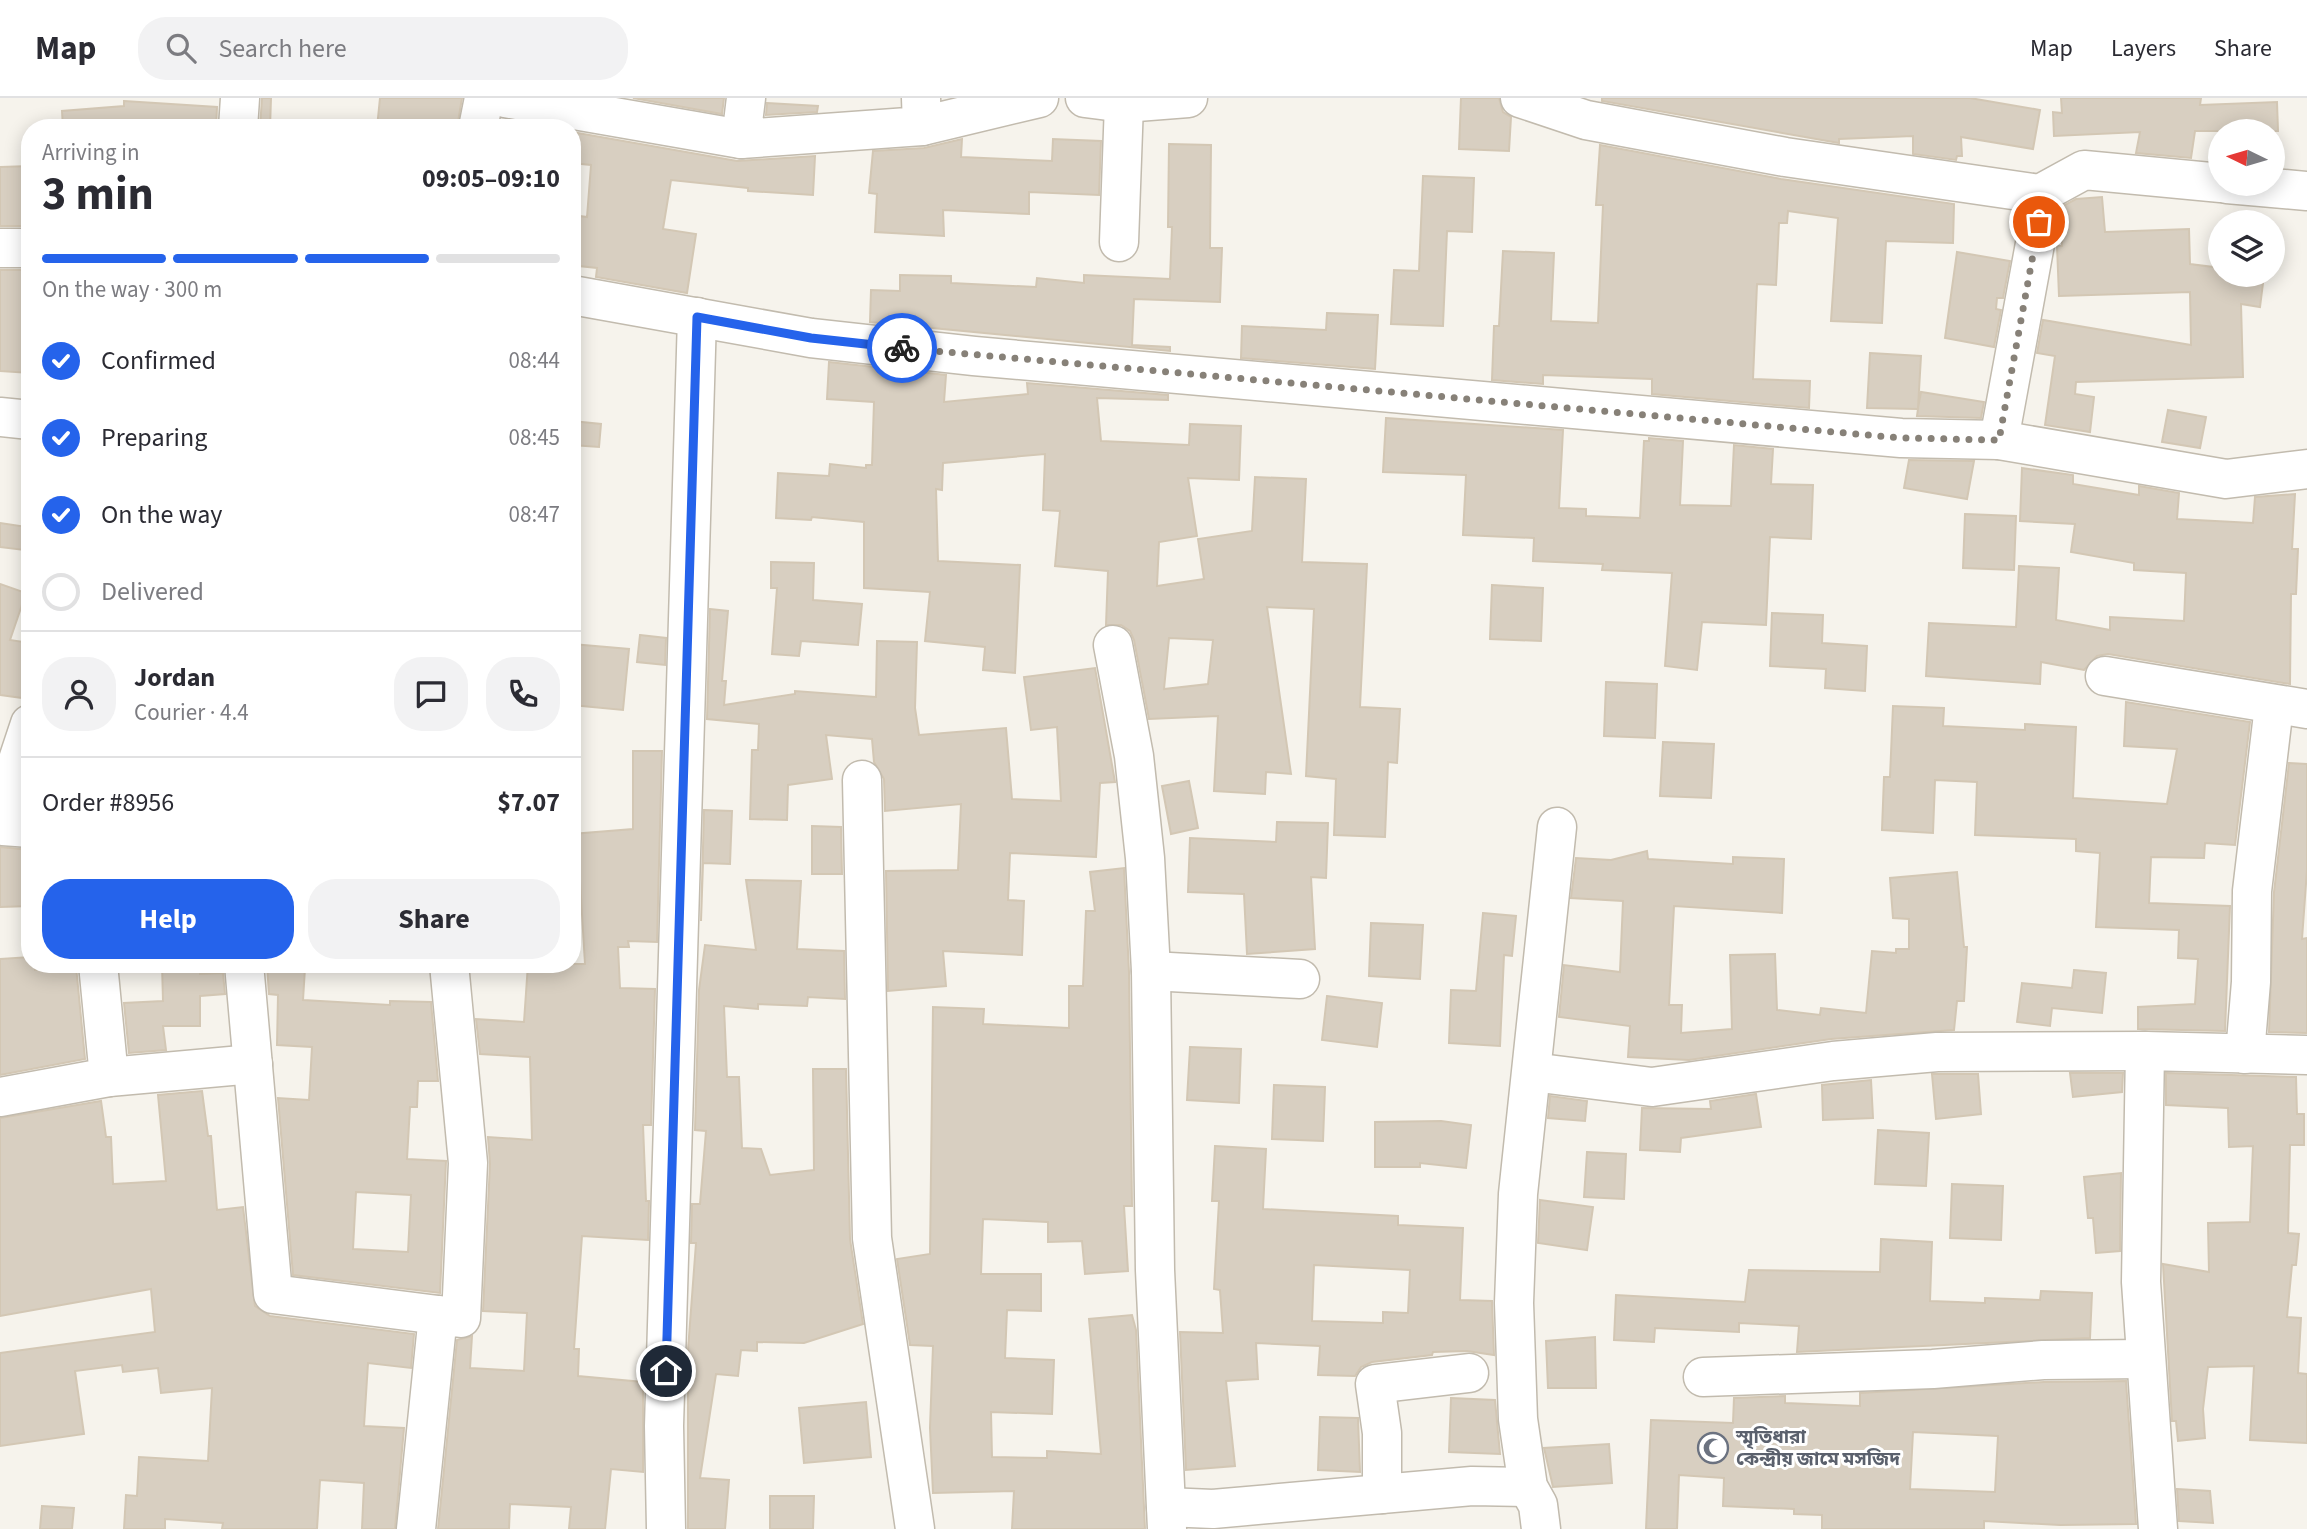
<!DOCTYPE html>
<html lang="en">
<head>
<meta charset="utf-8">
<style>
  body { margin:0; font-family:"Source Sans 3","Noto Sans Bengali",sans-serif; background:#f2f2f3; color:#2b2b33; height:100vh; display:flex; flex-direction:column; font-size:26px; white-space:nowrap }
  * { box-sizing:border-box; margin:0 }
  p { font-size:23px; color:#7c7c81 }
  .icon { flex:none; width:38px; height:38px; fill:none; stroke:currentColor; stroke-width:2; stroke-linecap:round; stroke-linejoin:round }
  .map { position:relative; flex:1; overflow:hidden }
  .panel { position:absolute; left:21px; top:21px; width:560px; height:854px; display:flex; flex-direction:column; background:#fff; border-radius:28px; box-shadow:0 4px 18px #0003 }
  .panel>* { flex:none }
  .needle { width:46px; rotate:275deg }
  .fabs { position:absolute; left:2208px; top:21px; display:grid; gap:14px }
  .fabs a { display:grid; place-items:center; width:77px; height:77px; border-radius:50%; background:#fff; box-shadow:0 4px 18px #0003; font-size:35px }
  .pin { position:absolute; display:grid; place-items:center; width:60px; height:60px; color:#fff; margin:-30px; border:4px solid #fff; border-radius:50%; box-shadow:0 2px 7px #0007 }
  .courier { position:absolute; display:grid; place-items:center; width:70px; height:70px; margin:-35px; border:5px solid #2563eb; border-radius:50%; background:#fff; color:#222; box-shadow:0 2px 9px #0007 }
  .headline em { font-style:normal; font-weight:700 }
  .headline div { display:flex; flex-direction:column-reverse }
  .headline { display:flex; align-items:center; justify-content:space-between; height:119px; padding:0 21px }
  h1 { font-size:46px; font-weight:700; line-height:52px }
  .bar { display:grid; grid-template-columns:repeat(4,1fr); gap:10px 7px; align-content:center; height:84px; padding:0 21px }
  .bar i { height:9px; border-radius:5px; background:#e1e1e2 }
  .bar .selected { background:#2563eb }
  .bar p { grid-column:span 4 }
  .line { display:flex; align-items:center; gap:18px; padding:0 21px; border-top:2px solid #e1e1e2 }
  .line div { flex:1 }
  .round { display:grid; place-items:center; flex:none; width:74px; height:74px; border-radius:28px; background:#f2f2f3 }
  ol { padding:0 21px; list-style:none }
  li { display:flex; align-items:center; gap:21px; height:77px }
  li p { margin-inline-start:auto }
  li .icon { padding:7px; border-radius:50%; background:#2563eb; color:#fff; stroke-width:4 }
  li:last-child { color:#7c7c81 }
  li i { width:38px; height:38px; border:4px solid #e1e1e2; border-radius:50% }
  .button { display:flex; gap:14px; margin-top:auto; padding:14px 21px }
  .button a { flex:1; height:80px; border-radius:28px; background:#2563eb; color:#fff; font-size:28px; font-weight:700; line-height:80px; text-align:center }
  .button a+a { background:#f2f2f3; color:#2b2b33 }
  header { display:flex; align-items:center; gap:42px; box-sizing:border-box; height:98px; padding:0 35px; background:#fff; border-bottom:2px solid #e1e1e2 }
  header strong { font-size:33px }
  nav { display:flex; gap:38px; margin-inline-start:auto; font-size:24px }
  .search { width:490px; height:63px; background:#f2f2f3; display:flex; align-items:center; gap:18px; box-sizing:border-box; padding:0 24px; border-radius:28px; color:#7c7c81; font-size:26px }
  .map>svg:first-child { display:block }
  .building { fill:#d8cfc1; stroke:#d3c7b4; stroke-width:2; fill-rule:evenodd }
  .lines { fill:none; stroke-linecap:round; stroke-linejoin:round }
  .minor-casing { stroke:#c2bbae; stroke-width:41 }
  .minor { stroke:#fff; stroke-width:38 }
  .done { stroke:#878178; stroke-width:7; stroke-dasharray:0 12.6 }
  .route { stroke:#2563eb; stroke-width:9 }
  .labels { text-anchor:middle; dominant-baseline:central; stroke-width:6; stroke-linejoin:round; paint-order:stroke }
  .worship-label { font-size:19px; font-weight:bold; fill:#5b616d; stroke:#fff; text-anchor:start }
</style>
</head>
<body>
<header>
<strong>Map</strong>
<div class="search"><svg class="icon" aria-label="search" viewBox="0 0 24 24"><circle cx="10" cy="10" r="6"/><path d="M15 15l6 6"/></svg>Search here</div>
<nav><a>Map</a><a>Layers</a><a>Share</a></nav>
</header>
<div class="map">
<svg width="2307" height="1431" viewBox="0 0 2307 1431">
  <rect width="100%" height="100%" fill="#f6f3ec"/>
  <g class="building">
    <polygon points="262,0 271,0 270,30 260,30"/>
    <polygon points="380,0 462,0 457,30 377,30"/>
    <polygon points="633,0 724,0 722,16"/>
    <polygon points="1461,0 1499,0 1503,14 1511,19 1509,53 1459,51"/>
    <polygon points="1602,0 1970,0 2040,12 2033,51 1961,39 1962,58 1957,58 1956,62 1913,56 1913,38 1839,41 1839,45 1602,3"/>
    <polygon points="2061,0 2201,0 2200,7 2277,4 2278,33 2195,33 2191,60 2136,55 2140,34 2054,38 2053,14 2062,15"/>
    <polygon points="124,3 217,9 216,30 63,30 62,13 124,8"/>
    <polygon points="767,5 818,8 817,14 766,17"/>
    <polygon points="572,34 737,63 815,58 813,97 748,93 748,90 671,82 663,131 696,136 687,195 596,179 597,170 579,168 580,159 572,158 572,117 587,119 591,67 572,65"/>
    <polygon points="962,41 961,59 1052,63 1053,41 1101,43 1099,97 1029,94 1029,116 943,112 944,138 875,134 877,96 869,95 873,53 924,50"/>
    <polygon points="1169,46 1211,47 1210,150 1222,150 1220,204 1134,201 1132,247 1170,249 1170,253 870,224 871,192 900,193 900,177 951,178 951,185 1036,189 1037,180 1084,185 1084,177 1170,181 1172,129 1168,129"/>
    <polygon points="1600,47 1781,81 1954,106 1953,145 1886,143 1882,225 1831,223 1838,120 1788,113 1787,125 1779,125 1776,187 1757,186 1753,281 1810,283 1809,310 1652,296 1652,281 1543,277 1543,286 1492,282 1494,228 1499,228 1503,153 1554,155 1551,223 1598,225 1603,107 1596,107"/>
    <polygon points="30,68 30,128 0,128 0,69"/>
    <polygon points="1423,78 1474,80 1472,134 1447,133 1443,228 1391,226 1394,172 1419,173"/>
    <polygon points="2102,99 2105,134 2189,131 2190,166 2221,170 2221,177 2264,177 2260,209 2241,206 2243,279 2076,284 2075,296 2094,299 2090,334 2045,327 2055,258 2037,255 2043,222 2191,247 2190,194 2059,198 2057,148 2062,148 2061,109 2076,101"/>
    <polygon points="1957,154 2010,163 2003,200 1997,200 1996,211 2001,212 1994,249 1945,240"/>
    <polygon points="0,172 30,172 30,275 0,273"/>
    <polygon points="1327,215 1378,217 1375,271 1241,260 1242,228 1326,232"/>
    <polygon points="1870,255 1921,258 1918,310 1921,294 1984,304 1981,320 1917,318 1918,311 1867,310"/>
    <path d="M829 264 946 277 944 304 1028 296 1027 285 1168 297V302L1097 300 1101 343 1189 347 1190 326 1241 328 1239 382 1188 380 1197 438 1159 444 1157 488 1204 481 1198 441 1252 433 1255 379 1306 381 1302 464 1367 466 1360 609 1400 611 1397 665 1388 664 1385 739 1334 737 1336 681 1306 678 1314 511 1267 509 1291 676 1266 674 1265 696 1214 693 1218 618 1149 621 1134 542 1130 533 1121 527H1106L1108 473 1055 468 1060 413 1043 412 1045 356 943 365 942 392 936 391 938 463 1020 467 1015 575 983 572 985 549 925 543 930 494 864 490V424L812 419 811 422 776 420 778 375 829 378 830 366 866 370V367H872L874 304 827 301ZM1169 540 1213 542 1208 586 1164 591Z"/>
    <polygon points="2168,312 2206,319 2200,350 2162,344"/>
    <polygon points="1386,320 1563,332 1559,410 1586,411 1586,418 1640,420 1644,343 1649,343 1649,340 1683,343 1680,407 1731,408 1734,347 1773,351 1771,386 1813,387 1811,441 1770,439 1766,527 1702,524 1697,572 1665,568 1672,475 1602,472 1603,466 1533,463 1534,440 1463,437 1466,377 1383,374"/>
    <polygon points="572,323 601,326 599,349 572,347"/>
    <polygon points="1909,362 1974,363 1967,401 1904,390"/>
    <polygon points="2022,370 2073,377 2073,386 2139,397 2139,388 2179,395 2177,421 2253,425 2255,399 2295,396 2292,451 2298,451 2296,496 2291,496 2290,586 2108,556 2097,558 2084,572 2041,564 2040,586 1926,578 1929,525 2016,529 2019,468 2059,470 2056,522 2110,532 2110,519 2184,523 2186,475 2134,472 2134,465 2071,454 2075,426 2020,423"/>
    <polygon points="1965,416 2016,418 2014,472 1963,470"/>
    <polygon points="0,425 27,429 24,452 0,449"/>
    <polygon points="771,464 814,465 813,502 862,506 858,547 801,543 799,558 772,556 777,490 771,490"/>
    <polygon points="0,486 26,495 10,542 30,545 30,601 0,597"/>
    <polygon points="1492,487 1543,490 1541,543 1490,541"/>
    <polygon points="710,511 728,513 722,583 726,583 724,607 795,596 795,593 876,599 877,543 917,544 915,610 919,637 1006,630 1012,701 1061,703 1057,629 1031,632 1024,579 1095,570 1115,684 1100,685 1096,759 1010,755 1008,802 1024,803 1022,857 943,853 946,888 888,893 886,773 958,772 961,706 885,713 884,681 874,664 872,641 826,637 832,681 788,687 787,722 750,721 752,652 758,652 759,626 707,621"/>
    <polygon points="1772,515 1823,517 1822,545 1867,548 1865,593 1825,590 1826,571 1770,568"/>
    <polygon points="640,537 666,540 665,567 637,564"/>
    <polygon points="572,546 629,551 623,612 572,607"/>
    <polygon points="1606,584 1657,586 1655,640 1604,638"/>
    <polygon points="2126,604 2250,624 2235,747 2205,745 2204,760 2151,759 2149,805 2230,808 2225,933 2138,931 2138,909 2195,906 2198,861 2178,860 2179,832 2096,829 2100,755 2076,753 2076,741 1975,737 1977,684 1935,682 1933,735 1882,732 1884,679 1890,679 1893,608 1944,610 1943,628 2025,632 2025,626 2076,629 2073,700 2167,706 2177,651 2124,648"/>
    <polygon points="1663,644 1714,646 1711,700 1660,698"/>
    <polygon points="633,653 662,653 657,844 628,843 629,849 618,849 620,890 655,891 651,1027 643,1027 646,1103 649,1103 648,1142 582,1138 574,1251 579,1251 578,1278 643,1284 643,1374 611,1371 605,1431 569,1431 571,1409 510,1406 509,1431 438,1431 457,1242 472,1238 470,1270 524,1273 527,1215 483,1213 490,1066 488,1039 532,1042 530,959 480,956 476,921 524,924 528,866 585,866 580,783 576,784 572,736 633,731"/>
    <polygon points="2289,665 2307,666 2307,772 2302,841 2307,840 2307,935 2269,934 2274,794"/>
    <polygon points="1189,683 1198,730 1171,736 1162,688"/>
    <polygon points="704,712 732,713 730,766 703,765 701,823"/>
    <polygon points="1277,724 1328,725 1326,780 1311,779 1315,851 1247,856 1244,796 1188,794 1190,740 1276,744"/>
    <polygon points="812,728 841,729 842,776 812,776"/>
    <polygon points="0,749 30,752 30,808 0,809"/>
    <polygon points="1647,753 1648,761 1733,766 1733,759 1784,761 1782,815 1674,808 1669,907 1682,907 1681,935 1732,931 1730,857 1775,856 1777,912 1820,917 1821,910 1866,915 1872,853 1896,855 1896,851 1909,851 1909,821 1893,820 1890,780 1957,774 1964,849 1967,849 1964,903 1957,903 1954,932 1831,941 1689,962 1628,959 1630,928 1559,919 1564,867 1620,874 1623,803 1571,800 1576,760 1611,762"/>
    <polygon points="1124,770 1129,874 1132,1108 1124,1108 1128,1173 1085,1176 1082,1143 1048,1144 1048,1124 983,1121 981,1176 1041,1176 1041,1213 1007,1212 1005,1260 1054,1262 1052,1316 991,1314 992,1359 1047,1360 1047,1353 1101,1356 1089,1221 1132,1217 1136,1232 1145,1431 1012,1431 1014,1393 933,1395 930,1330 933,1248 910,1247 897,1161 930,1156 933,909 984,911 983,926 1069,930 1069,888 1083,888 1086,813 1095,813 1090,774"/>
    <polygon points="746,782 801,783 797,851 844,853 845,901 808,899 807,908 758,906 758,911 724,908 727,979 739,979 742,1050 761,1051 770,1077 814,1072 813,971 846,971 850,1141 863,1226 804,1245 757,1244 757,1253 741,1252 738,1278 716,1276 700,1380 729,1382 725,1431 688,1431 688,1252 696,1145 691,1145 692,1106 700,1106 706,1033 695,1032 699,892 705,847 756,852"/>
    <polygon points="1483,815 1516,818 1512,858 1504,857 1500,948 1449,945 1451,892 1476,893"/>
    <polygon points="1371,825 1423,827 1420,881 1369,878"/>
    <polygon points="30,859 30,866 35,866 35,872 76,868 85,961 0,977 0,861"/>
    <polygon points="162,866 200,866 200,876 223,875 225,896 200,898 200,928 163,928 166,952 129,955 124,905 163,903"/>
    <path d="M267 867 305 870 303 902 390 907V903L431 904 438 983H418L417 1009H410L407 1061 446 1063 440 1195 293 1177 278 1000 309 1002 312 949 277 947 278 897 269 896ZM356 1094 411 1097 408 1154 353 1151Z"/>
    <polygon points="2074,872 2106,875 2102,915 2052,910 2050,928 2017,924 2022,885 2072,890"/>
    <polygon points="1327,898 1382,905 1377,949 1322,942"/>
    <polygon points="1190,949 1241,951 1239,1005 1187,1002"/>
    <polygon points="2070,975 2123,975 2122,994 2073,999"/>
    <polygon points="2166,975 2296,979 2297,1016 2304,1016 2304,1047 2290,1047 2288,1135 2299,1136 2296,1167 2292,1167 2287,1219 2301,1220 2298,1275 2307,1276 2307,1345 2250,1342 2254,1268 2208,1269 2203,1311 2205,1340 2178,1343 2176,1323 2172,1323 2163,1166 2209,1174 2208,1125 2250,1124 2253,1048 2229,1049 2228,1010 2166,1007"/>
    <polygon points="1932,976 1978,976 1981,1016 1936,1021"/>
    <polygon points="1871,982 1873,1020 1823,1022 1822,987"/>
    <polygon points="1274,987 1325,989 1323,1043 1272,1041"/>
    <polygon points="202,993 208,1038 211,1038 217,1112 243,1109 255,1208 270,1218 414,1236 411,1270 368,1265 364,1328 404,1330 395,1431 362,1431 364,1385 320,1382 317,1431 222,1431 223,1425 165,1421 165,1431 124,1431 126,1397 137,1398 139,1359 208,1363 212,1290 161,1295 158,1270 123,1274 122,1267 75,1273 84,1336 0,1348 0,1255 155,1234 151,1191 0,1218 0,1020 101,1003 106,1039 111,1039 113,1086 166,1083 158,997"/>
    <polygon points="1756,996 1761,1029 1681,1040 1680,1054 1640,1052 1642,1010 1711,1011 1710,1003"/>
    <polygon points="1550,998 1587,1003 1585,1023 1548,1020"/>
    <polygon points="1441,1023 1471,1027 1466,1070 1420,1065 1420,1069 1375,1069 1375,1024"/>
    <polygon points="1878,1032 1929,1035 1926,1088 1875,1086"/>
    <path d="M1215 1048 1266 1051 1263 1111 1398 1118V1127L1463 1130 1460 1202 1492 1203 1494 1257 1467 1253 1433 1254 1432 1257 1372 1264 1361 1269 1355 1278 1318 1277 1320 1248 1256 1245 1258 1281 1226 1283 1235 1368 1186 1372 1180 1234 1223 1235 1220 1192 1214 1191 1219 1103H1212ZM1314 1167 1410 1172 1408 1215 1383 1214V1225L1312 1223Z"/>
    <polygon points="1587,1054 1626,1056 1624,1101 1584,1099"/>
    <polygon points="2121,1075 2120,1153 2096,1155 2093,1120 2088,1120 2084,1079"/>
    <polygon points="1952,1086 2003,1088 2001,1142 1950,1140"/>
    <polygon points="1540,1102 1593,1109 1587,1152 1538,1145"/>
    <polygon points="1881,1141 1932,1144 1930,1203 1985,1205 1985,1200 2040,1202 2041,1193 2092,1195 2090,1240 1797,1254 1799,1228 1739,1225 1739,1234 1655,1230 1654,1244 1614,1242 1616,1197 1745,1204 1749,1172 1880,1174"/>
    <polygon points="1595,1239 1596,1290 1548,1290 1546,1243"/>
    <path d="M2126 1283 2136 1426 2060 1427 1984 1423V1431H1822V1417L1794 1416V1411L1723 1408 1724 1380 1679 1377 1677 1431H1646L1651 1322 1733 1325 1734 1300 1785 1298V1305L1860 1308V1295L2044 1284ZM1913 1334 1998 1338 1995 1394 1910 1391Z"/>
    <polygon points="1451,1300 1495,1302 1500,1356 1449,1354"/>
    <polygon points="866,1304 871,1359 804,1365 799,1310"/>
    <polygon points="1320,1319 1358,1320 1360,1374 1318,1372"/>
    <polygon points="1609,1346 1612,1385 1553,1389 1544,1350"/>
    <polygon points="2177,1391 2210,1393 2213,1425 2179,1423"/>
    <polygon points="770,1398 814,1398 813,1431 770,1431"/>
    <polygon points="42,1408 74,1410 72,1431 40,1431"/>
  </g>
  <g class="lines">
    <g class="minor-casing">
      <g id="minor">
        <polyline points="505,0 741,41"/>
        <polyline points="746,0 741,41 922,28 921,0"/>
        <polyline points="1085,0 1124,5 1188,0"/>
        <polyline points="1520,0 1586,22 1785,59 2040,96 2084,72 2221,85"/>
        <polyline points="922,28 1039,0"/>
        <polyline points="238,30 240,0"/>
        <polyline points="478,30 484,0"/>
        <polyline points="2227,86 2307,93"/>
        <polyline points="1119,144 1124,5"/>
        <polyline points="0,150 30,150"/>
        <polyline points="572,197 811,240 974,258 1901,340 1999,342 2226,381 2307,371"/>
        <polyline points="0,319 30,322"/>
        <polyline points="1999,342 2039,124 2040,96"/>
        <polyline points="1113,547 1134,658 1145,760 1151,873 1155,1172 1167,1431"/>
        <polyline points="2105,578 2307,611"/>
        <polyline points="30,626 13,677 3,728 30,730"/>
        <polyline points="862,682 872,1140 915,1431"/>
        <polyline points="244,866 273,1196 438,1217"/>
        <polyline points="1151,873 1300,881"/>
        <polyline points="2245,956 2251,884 2252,793 2274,608"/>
        <polyline points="1532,974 1652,989 1833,963 1937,954 2145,953"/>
        <polyline points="109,979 253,966"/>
        <polyline points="0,999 109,979 98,866"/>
        <polyline points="1703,1279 1933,1271 2043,1262 2145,1261"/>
        <polyline points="1382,1396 1382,1335 1375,1286 1469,1275"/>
        <polyline points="1166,1409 1213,1411 1472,1388 1528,1389"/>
        <polyline points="416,1431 438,1217 461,1220 468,1065 449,866"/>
        <polyline points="666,1431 664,1328 697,219"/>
        <polyline points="1541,1431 1538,1407 1528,1389 1518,1321 1514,1205 1518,1096 1557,729"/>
        <polyline points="2158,1431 2141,1184 2145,953 2307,957"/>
      </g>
    </g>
    <use href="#minor" class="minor"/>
  </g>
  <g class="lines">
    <polyline class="done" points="902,250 1901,340 1999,342 2039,124"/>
    <polyline class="route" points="666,1273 697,219 811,240 902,250"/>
  </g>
  <defs>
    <g id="mosque-ring" transform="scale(1.575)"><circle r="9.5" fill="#fff" stroke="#6b7280" stroke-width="1.5"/><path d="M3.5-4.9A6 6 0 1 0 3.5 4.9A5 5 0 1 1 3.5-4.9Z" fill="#6b7280"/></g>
  </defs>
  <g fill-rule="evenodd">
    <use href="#mosque-ring" x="1713" y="1350"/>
  </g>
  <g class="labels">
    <g class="worship-label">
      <text x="1736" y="1339">স্মৃতিধারা<tspan x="1736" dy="22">কেন্দ্রীয় জামে মসজিদ</tspan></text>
    </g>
  </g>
</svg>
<div class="fabs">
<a><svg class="needle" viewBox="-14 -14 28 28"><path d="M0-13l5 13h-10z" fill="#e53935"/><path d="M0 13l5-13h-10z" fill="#7c7c81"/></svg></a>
<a><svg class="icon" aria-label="layers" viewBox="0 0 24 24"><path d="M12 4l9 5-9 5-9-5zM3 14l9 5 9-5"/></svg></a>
</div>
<div class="pin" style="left:2039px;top:124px;background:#ea580c"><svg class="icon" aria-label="bag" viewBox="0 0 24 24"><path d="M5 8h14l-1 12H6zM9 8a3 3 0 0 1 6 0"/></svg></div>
<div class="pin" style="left:666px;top:1273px;background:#1f2937"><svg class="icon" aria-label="home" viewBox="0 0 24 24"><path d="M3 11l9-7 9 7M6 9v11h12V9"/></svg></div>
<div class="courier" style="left:902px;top:250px"><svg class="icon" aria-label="bike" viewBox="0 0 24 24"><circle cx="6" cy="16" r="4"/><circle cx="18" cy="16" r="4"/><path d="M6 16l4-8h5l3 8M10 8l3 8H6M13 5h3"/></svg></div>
<section class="panel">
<div class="headline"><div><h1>3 min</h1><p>Arriving in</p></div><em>09:05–09:10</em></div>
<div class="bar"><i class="selected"></i><i class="selected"></i><i class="selected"></i><i></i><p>On the way · 300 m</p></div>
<ol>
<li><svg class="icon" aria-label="check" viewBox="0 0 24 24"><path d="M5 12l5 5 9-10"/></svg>Confirmed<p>08:44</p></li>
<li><svg class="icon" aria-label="check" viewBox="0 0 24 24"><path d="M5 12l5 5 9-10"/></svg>Preparing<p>08:45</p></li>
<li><svg class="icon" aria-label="check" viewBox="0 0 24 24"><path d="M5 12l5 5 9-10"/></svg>On the way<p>08:47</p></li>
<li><i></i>Delivered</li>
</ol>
<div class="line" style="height:126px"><a class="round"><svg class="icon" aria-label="person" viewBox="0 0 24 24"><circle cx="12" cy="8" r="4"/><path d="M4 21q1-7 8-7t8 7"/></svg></a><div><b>Jordan</b><p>Courier · 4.4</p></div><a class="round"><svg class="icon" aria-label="chat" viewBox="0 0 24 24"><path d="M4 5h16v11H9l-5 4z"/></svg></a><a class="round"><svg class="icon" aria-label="phone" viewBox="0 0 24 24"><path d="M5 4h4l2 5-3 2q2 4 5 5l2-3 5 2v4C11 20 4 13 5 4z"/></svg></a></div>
<div class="line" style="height:91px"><div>Order #8956</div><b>$7.07</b></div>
<div class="button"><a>Help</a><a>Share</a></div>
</section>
</div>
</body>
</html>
